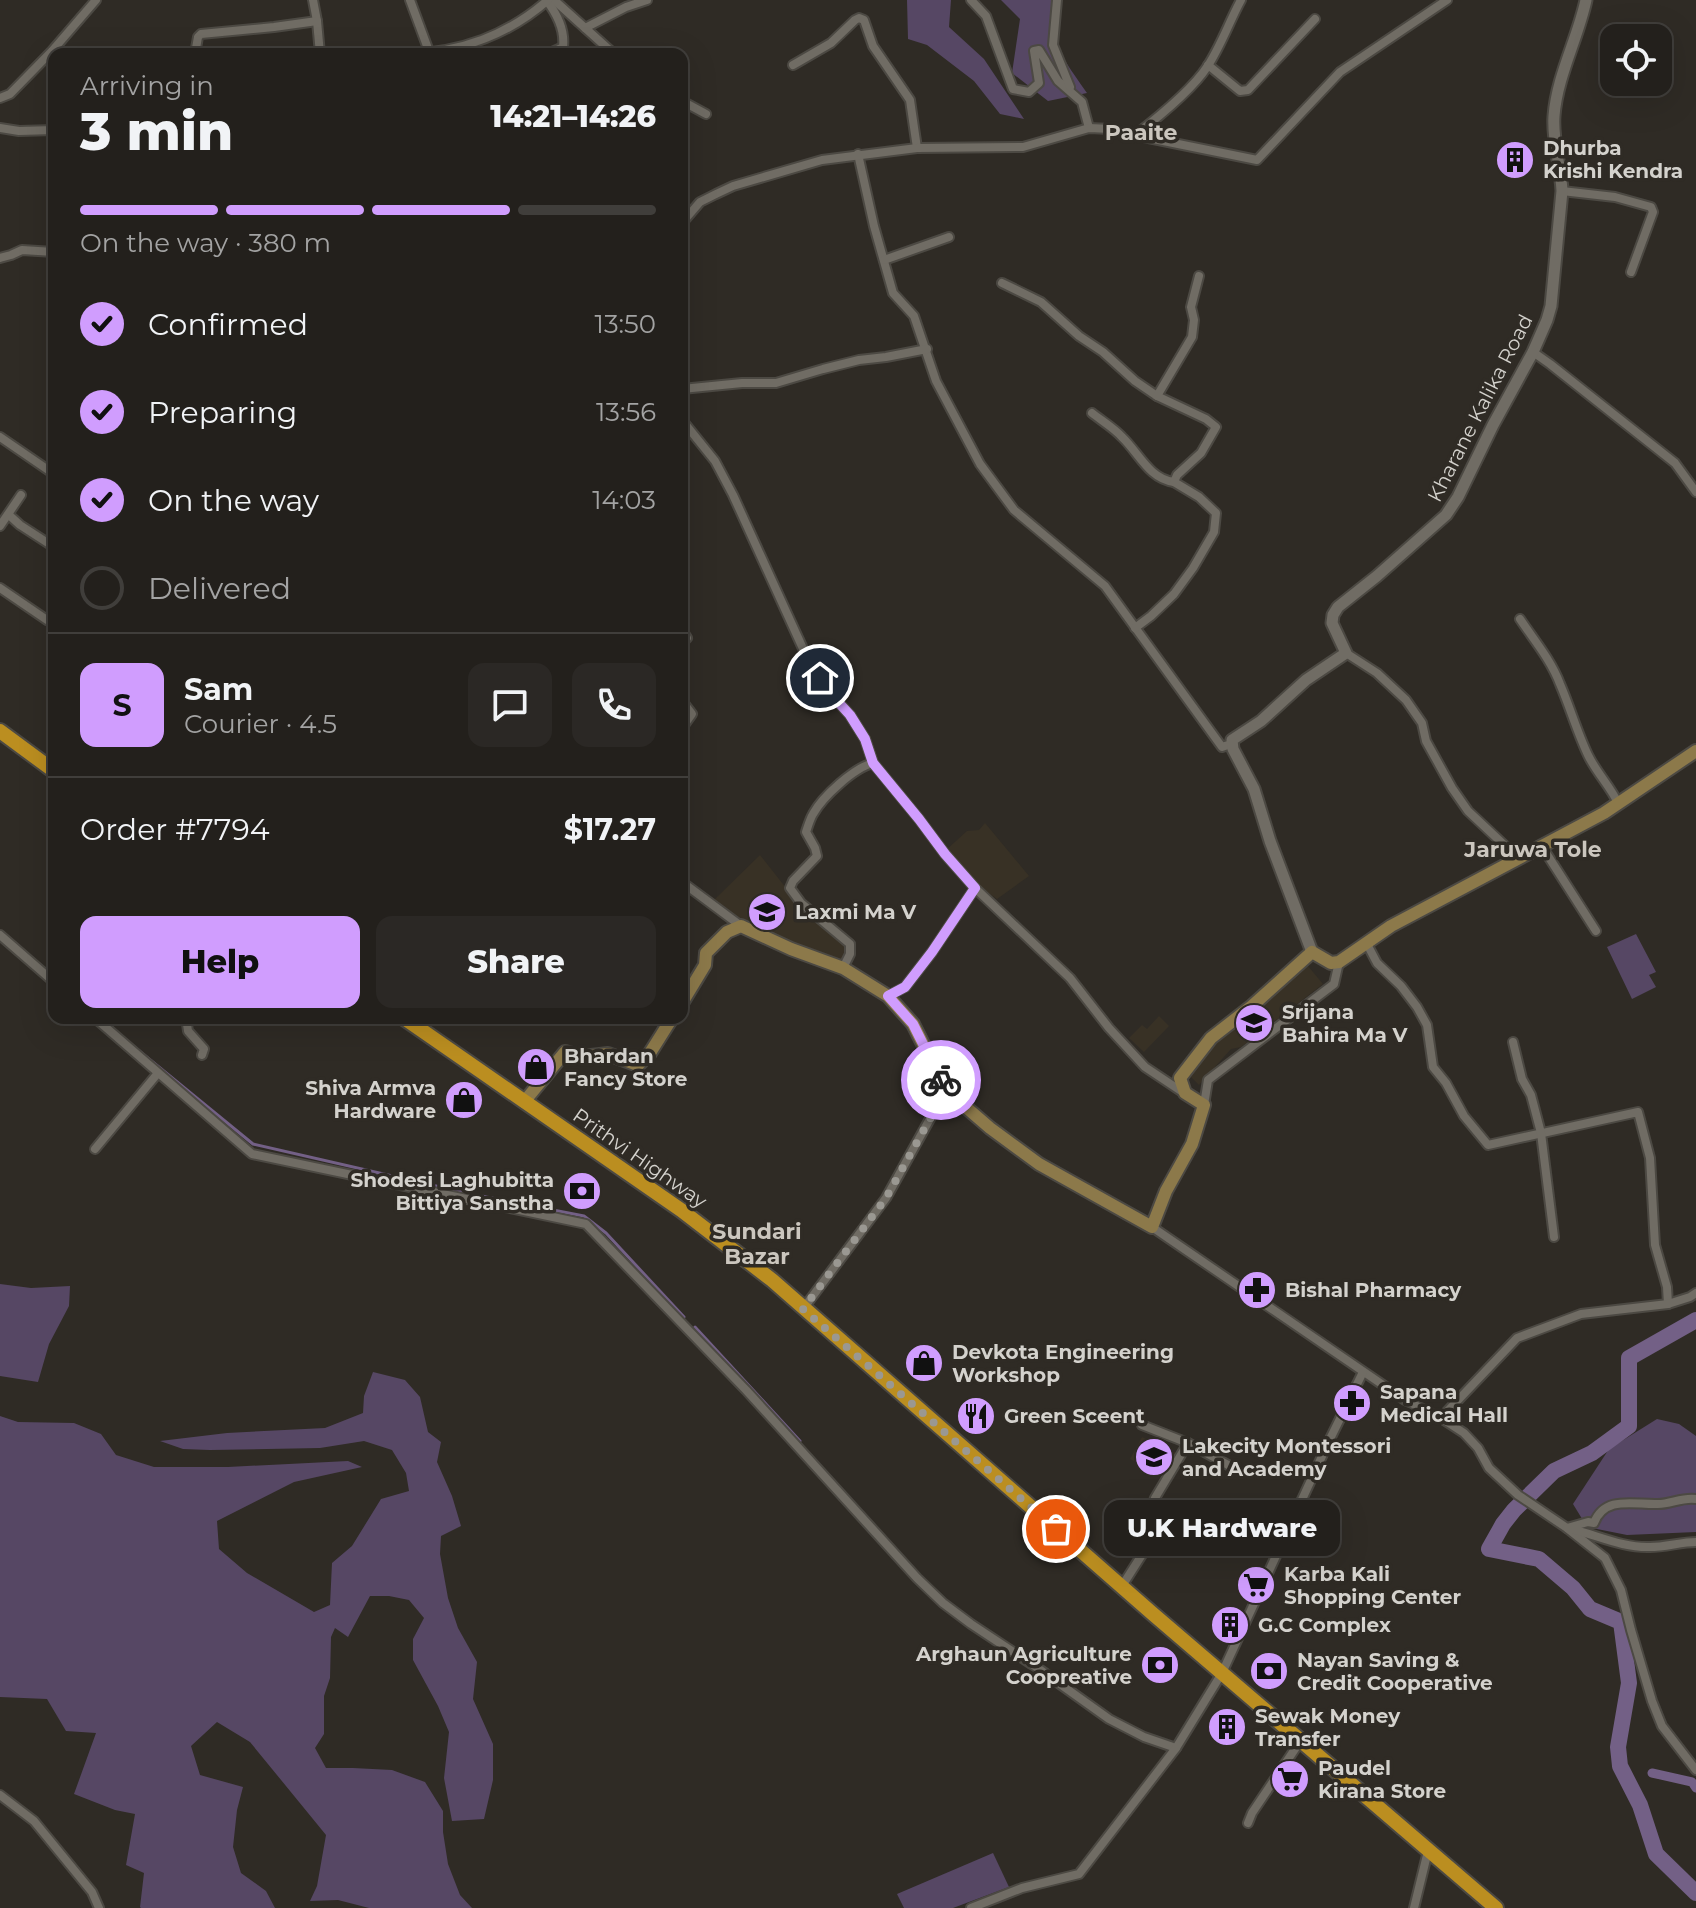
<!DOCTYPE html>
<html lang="en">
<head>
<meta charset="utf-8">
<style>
  body { margin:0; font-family:Montserrat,sans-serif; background:#2b2825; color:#f1f3f6; height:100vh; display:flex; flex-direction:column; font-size:30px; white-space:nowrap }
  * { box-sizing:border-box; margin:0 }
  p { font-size:26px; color:#a3a3a3 }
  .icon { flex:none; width:44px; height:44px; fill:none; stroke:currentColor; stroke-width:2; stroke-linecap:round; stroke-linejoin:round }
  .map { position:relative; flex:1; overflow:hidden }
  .sheet { position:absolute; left:48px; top:48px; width:640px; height:976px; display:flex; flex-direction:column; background:#23201c; border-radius:16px; box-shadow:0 8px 32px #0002,0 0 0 2px #403e3b }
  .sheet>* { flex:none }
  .buttons { position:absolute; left:1600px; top:24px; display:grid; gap:16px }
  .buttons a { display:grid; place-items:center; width:72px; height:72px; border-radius:16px; background:#23201c; box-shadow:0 8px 32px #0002,0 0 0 2px #403e3b; font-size:40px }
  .pin { position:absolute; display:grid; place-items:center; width:68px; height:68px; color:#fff; margin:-34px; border:4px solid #fff; border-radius:50%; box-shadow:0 2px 8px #0007 }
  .courier { position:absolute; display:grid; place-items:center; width:80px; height:80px; margin:-40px; border:6px solid #d09dfe; border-radius:50%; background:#fff; color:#222; box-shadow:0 2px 10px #0007 }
  .bubble { position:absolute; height:56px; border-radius:16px; background:#23201c; box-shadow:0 8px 32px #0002,0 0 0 2px #403e3b; font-size:26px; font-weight:800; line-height:56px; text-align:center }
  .summary em { font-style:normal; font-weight:800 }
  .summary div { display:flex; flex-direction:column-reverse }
  .summary { display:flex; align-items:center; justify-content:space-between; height:136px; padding:0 32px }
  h1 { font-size:52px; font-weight:800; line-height:60px }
  .bar { display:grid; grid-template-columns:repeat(4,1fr); gap:12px 8px; align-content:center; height:96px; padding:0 32px }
  .bar i { height:10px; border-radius:6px; background:#403e3b }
  .bar .on { background:#d09dfe }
  .bar p { grid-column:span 4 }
  .line { display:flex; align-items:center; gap:20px; padding:0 32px; border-top:2px solid #403e3b }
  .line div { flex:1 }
  .round { display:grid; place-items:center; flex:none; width:84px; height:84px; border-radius:16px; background:#2b2825 }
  ol { padding:0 32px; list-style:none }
  li { display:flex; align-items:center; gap:24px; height:88px }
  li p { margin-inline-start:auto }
  li .icon { padding:8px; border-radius:50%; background:#d09dfe; color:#111; stroke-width:4 }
  li:last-child { color:#a3a3a3 }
  li i { width:44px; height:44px; border:4px solid #403e3b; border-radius:50% }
  .button { display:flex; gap:16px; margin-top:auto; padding:16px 32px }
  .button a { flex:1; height:92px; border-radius:16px; background:#d09dfe; color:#111; font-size:32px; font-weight:800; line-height:92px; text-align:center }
  .button a+a { background:#2b2825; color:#f1f3f6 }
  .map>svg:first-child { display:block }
  .built { fill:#383125 }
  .green { fill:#564764 }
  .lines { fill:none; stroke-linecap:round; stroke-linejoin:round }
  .stream { stroke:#736086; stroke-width:3 }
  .canal { stroke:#736086; stroke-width:9 }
  .river { stroke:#736086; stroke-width:16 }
  .minor-casing { stroke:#4c4943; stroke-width:12 }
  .tertiary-casing { stroke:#4c4943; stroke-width:15 }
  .secondary-casing { stroke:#4c4943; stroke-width:16 }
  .trunk-casing { stroke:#4c4943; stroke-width:18 }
  .minor { stroke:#706c64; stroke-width:8 }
  .tertiary { stroke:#706c64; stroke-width:11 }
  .secondary { stroke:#8c794a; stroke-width:12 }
  .trunk { stroke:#bb8e20; stroke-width:14 }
  .done { stroke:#9a9892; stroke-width:8; stroke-dasharray:0 14.4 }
  .route { stroke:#d09dfe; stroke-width:10 }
  .labels { text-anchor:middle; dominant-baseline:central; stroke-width:7; stroke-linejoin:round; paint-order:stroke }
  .poi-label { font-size:20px; font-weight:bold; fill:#d4d2cd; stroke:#2f2b25; text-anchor:start }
  .street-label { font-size:20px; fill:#d4d2cd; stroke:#2f2b25 }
  .neighbourhood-label { font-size:22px; font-weight:bold; fill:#cbc6be; stroke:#2f2b25 }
</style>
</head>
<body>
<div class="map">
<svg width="1696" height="1908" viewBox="0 0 1696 1908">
  <rect width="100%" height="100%" fill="#2f2b25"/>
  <g class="built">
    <polygon points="985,823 1029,876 997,899 969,879 945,851 967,831 979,830"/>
    <polygon points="760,855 801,907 847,944 848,952 839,964 792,941 760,930 735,919 713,901"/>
    <polygon points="1303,960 1323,984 1241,1047 1231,1049 1199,1085 1187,1073 1223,1032"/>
    <polygon points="1159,1016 1169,1026 1144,1052 1129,1038 1142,1025 1147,1029"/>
    <polygon points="1142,1437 1178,1454 1164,1476 1130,1459"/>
  </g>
  <g class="green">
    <polygon points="907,0 951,0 949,27 984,59 1024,119 1000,114 974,81 927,45 908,39"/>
    <path d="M1001 0H1059C1047 43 1064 59 1087 93L1048 101 1012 73 1020 19Z"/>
    <polygon points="1636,934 1656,972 1649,975 1656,987 1632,999 1607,947"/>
    <polygon points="0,1284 31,1288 70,1286 69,1306 49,1344 38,1382 0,1376"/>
    <polygon points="373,1372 405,1380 420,1397 428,1432 441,1442 437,1462 452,1496 461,1526 441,1536 440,1554 448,1598 458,1628 477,1662 473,1699 493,1744 493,1780 484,1819 452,1821 444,1778 449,1732 438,1706 413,1660 413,1639 424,1618 409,1600 389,1596 370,1596 348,1637 335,1628 331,1637 330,1678 324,1696 324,1734 315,1748 326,1768 353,1768 392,1770 425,1782 443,1811 443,1832 448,1864 460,1895 472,1908 369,1908 338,1900 310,1901 317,1886 326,1835 250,1742 217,1722 191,1746 200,1775 243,1787 237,1810 233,1847 241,1873 266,1891 275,1908 141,1908 140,1907 144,1873 126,1865 135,1814 115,1810 74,1794 96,1733 66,1731 47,1699 0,1697 0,1416 18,1422 74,1423 101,1434 116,1455 154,1467 228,1467 348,1461 362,1467 294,1482 217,1521 219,1549 247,1573 314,1612 330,1605 332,1563 352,1546 381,1499 409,1491 406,1473 392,1450 364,1441 320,1448 210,1450 183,1449 160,1441 227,1433 325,1428 363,1413 364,1396"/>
    <polygon points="1657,1419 1679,1424 1696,1436 1696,1532 1627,1535 1587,1527 1573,1504 1609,1449"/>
    <polygon points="993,1853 1009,1887 953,1908 904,1908 897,1894"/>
  </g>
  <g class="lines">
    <g class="stream">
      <polyline points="127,1041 253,1144 471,1194 584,1216 606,1233 684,1317"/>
      <polyline points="695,1327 800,1441"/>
    </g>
    <polyline class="canal" points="1652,1773 1692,1782 1696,1788"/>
    <polyline class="river" points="1696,1320 1629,1358 1629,1426 1592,1453 1554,1471 1514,1510 1503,1524 1489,1549 1539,1559 1573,1588 1590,1609 1621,1622 1629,1683 1618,1747 1620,1766 1640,1805 1656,1854 1696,1893"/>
    <g class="minor-casing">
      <g id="minor">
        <polyline points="313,0 317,21 320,54"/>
        <polyline points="410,0 430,54"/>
        <polyline points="554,0 614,54"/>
        <polyline points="971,0 986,16 1013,89 1029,92 1039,83 1034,51 1039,50 1058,81 1082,102 1089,128"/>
        <polyline points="1057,0 1053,45 1070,87"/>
        <path d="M547 1C557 14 565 30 563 47L548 54"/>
        <polyline points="585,28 626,7 647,0"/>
        <polyline points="195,54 198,37 201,34 274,27 317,21"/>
        <path d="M407 54C461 52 507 36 548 0"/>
        <polyline points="793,65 831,43 855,20 859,18 864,20 873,46 910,100 917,148"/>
        <polyline points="1208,65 1240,91 1248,90 1315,19"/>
        <polyline points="0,98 10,94 52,51 96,0"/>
        <polyline points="682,101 706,114"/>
        <polyline points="0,128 19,131 54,130"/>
        <path d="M1134 136C1156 119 1192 90 1207 67 1221 46 1229 22 1241 0"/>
        <polyline points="858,154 874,226 893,293 914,316 936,381 980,464 1014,510 1105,586 1222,747 1231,744"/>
        <polyline points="1562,191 1615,197 1651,207 1653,212 1631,272"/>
        <polyline points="682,223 700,202 716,194 733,186 822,160 917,148 1023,147 1089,128 1111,129 1119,132 1257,160 1340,72 1447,0"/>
        <polyline points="0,258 11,255 22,250 54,252"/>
        <polyline points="884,260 949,237"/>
        <polyline points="1002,283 1041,302 1079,336 1103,352 1135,381 1157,396"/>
        <polyline points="1533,352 1550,364 1675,463 1696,492"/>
        <polyline points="682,389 742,383 776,383 823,369 859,360 886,357 927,349"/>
        <path d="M1092 413C1102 421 1114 428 1122 437 1139 453 1149 479 1174 482"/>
        <polyline points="682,420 715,461 733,495 810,664 829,692 850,715 865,739 873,763 919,819 945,854 975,888 1070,978 1109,1028 1145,1067 1184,1093"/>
        <polyline points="0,437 54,474"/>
        <polyline points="9,515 20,525 54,547"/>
        <polyline points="0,526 21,495"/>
        <polyline points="0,588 47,620 54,621"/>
        <path d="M1520 619C1534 640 1551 660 1560 684 1570 707 1577 732 1588 755 1596 772 1610 786 1618 803"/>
        <polyline points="1135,628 1151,616 1174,594 1193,568 1214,532 1216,513 1199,497 1174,482 1177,475 1201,453 1216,427 1206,419 1157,396 1192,337 1194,320 1191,307 1199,276"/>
        <polyline points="682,630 687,638 682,643"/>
        <polyline points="1346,653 1377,673 1406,700 1422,723 1426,741 1452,788 1468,811 1517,857"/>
        <polyline points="682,701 692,714 682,728"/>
        <polyline points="1541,845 1596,931"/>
        <polyline points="682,882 741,926"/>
        <polyline points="0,935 54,982"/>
        <polyline points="1367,944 1377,963 1401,986 1417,1007 1427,1025 1433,1067 1446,1083 1464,1116 1488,1145 1638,1112 1650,1158 1655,1245 1667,1287 1668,1304"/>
        <path d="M843 968 850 954V944L801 903 790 888 793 881 817 856 815 848 806 832C808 826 810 819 813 814 823 796 854 768 873 763"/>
        <polyline points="888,996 905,987 932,952 975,888"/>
        <polyline points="95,1018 252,1154 586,1224 746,1390 917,1578 943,1603 971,1624 1039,1669 1109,1719 1144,1737 1176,1748"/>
        <polyline points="191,1018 187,1024 188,1031 204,1049 202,1055"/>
        <polyline points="1513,1042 1522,1079 1531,1095 1541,1133 1554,1237"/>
        <polyline points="1204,1105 1208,1080 1334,984 1339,962"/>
        <polyline points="95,1149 158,1073"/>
        <polyline points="1152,1227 1405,1400 1441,1418 1517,1338 1581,1314 1668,1304 1690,1297 1696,1293"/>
        <polyline points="803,1309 886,1198 946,1090"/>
        <polyline points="1441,1418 1464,1433 1478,1448 1489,1468 1518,1495 1567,1528 1605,1558 1621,1590 1631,1630 1652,1701 1662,1726 1696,1770"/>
        <polyline points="1188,1443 1239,1471"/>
        <path d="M1696 1499C1682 1497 1671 1504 1658 1504 1634 1505 1605 1495 1594 1523L1588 1522 1567 1528C1595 1534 1621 1548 1650 1547 1666 1547 1681 1542 1696 1542"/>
        <polyline points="1122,1586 1152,1539 1155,1527 1147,1520 1155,1498 1188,1443 1142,1425"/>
        <polyline points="0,1795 34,1821 92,1892 99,1908"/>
        <polyline points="1248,1823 1252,1813 1301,1740"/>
        <polyline points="971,1908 1022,1888 1079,1874 1176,1748 1222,1673 1329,1441 1363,1372"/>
        <polyline points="1414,1908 1428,1851"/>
      </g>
    </g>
    <g class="tertiary-casing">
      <path id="tertiary" d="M1312 952 1270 841 1254 789 1233 749 1232 740 1261 721 1306 680 1346 653 1332 623 1333 615 1338 607 1377 576 1446 515 1458 497 1493 425 1533 352 1547 320 1551 306 1562 191C1561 166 1552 141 1554 116 1557 76 1578 38 1586 0"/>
    </g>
    <g class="secondary-casing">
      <g id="secondary">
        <polyline points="682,1003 705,965 706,953 727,932 741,926 791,949 843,968 888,996 913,1024 946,1090 990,1128 1039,1164 1152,1227 1166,1191 1192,1144 1204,1105 1185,1093 1180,1078 1211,1038 1252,1006 1312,952 1331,963 1339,962 1391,926 1604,813 1696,751"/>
        <polyline points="524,1102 565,1052 583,1057 608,1054 638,1065 650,1053 672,1018"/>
      </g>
    </g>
    <g class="trunk-casing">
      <g id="trunk">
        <polyline points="0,731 54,771"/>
        <polyline points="404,1018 681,1210 772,1280 1153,1614 1496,1908"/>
      </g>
    </g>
    <use href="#minor" class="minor"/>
    <use href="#tertiary" class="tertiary"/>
    <use href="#secondary" class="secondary"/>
    <use href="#trunk" class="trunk"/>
  </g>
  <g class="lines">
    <polyline class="done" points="941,1080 946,1090 886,1198 803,1309 1056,1529"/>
    <polyline class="route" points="820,678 829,692 850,715 865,739 873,763 919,819 945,854 975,888 932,952 905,987 888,996 913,1024 941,1080"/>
  </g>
  <defs>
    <g id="building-disc" transform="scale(2)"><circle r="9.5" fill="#d09dfe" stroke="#2f2b25"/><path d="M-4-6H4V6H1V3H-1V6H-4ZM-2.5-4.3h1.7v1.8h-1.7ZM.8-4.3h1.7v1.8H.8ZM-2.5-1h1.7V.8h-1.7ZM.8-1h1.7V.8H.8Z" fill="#111"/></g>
    <g id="school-disc" transform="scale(2)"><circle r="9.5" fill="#d09dfe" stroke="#2f2b25"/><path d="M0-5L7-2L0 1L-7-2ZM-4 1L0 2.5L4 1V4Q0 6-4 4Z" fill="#111"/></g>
    <g id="shop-disc" transform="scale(2)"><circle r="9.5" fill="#d09dfe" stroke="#2f2b25"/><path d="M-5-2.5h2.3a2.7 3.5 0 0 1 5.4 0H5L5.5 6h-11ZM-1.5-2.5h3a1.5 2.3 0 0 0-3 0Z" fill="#111"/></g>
    <g id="bank-disc" transform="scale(2)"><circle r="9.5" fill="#d09dfe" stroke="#2f2b25"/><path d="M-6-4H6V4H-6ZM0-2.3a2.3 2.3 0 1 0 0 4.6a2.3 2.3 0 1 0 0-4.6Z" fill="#111"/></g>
    <g id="pharmacy-disc" transform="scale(2)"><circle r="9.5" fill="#d09dfe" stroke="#2f2b25"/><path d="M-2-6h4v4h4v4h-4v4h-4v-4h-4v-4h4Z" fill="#111"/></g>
    <g id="restaurant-disc" transform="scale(2)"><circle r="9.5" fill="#d09dfe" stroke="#2f2b25"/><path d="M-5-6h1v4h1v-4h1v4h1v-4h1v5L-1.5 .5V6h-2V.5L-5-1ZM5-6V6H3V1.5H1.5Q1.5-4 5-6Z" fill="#111"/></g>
    <g id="supermarket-disc" transform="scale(2)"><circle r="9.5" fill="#d09dfe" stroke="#2f2b25"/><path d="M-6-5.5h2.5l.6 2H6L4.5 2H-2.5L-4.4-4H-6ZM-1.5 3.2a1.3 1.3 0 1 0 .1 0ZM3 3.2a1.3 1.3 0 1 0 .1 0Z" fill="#111"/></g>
  </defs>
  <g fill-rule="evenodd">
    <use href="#building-disc" x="1515" y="160"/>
    <use href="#school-disc" x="767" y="912"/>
    <use href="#school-disc" x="1254" y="1023"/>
    <use href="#shop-disc" x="536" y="1067"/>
    <use href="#shop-disc" x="464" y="1100"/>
    <use href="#bank-disc" x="582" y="1191"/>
    <use href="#pharmacy-disc" x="1257" y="1290"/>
    <use href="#shop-disc" x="924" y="1363"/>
    <use href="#pharmacy-disc" x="1352" y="1403"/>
    <use href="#restaurant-disc" x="976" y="1416"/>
    <use href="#school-disc" x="1154" y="1457"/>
    <use href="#supermarket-disc" x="1256" y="1585"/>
    <use href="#building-disc" x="1230" y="1625"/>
    <use href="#bank-disc" x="1160" y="1665"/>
    <use href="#bank-disc" x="1269" y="1671"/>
    <use href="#building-disc" x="1227" y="1727"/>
    <use href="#supermarket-disc" x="1290" y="1779"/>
  </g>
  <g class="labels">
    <g class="poi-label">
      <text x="1543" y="148">Dhurba<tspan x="1543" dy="23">Krishi Kendra</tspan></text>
      <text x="795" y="912">Laxmi Ma V</text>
      <text x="1282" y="1012">Srijana<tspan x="1282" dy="23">Bahira Ma V</tspan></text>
      <text x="564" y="1056">Bhardan<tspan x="564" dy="23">Fancy Store</tspan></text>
      <text x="436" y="1088" text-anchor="end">Shiva Armva<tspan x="436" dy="23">Hardware</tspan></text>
      <text x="554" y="1180" text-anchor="end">Shodesi Laghubitta<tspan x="554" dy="23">Bittiya Sanstha</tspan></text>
      <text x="1285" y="1290">Bishal Pharmacy</text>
      <text x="952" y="1352">Devkota Engineering<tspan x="952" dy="23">Workshop</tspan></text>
      <text x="1380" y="1392">Sapana<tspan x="1380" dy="23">Medical Hall</tspan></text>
      <text x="1004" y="1416">Green Sceent</text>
      <text x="1182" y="1446">Lakecity Montessori<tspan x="1182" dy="23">and Academy</tspan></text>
      <text x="1284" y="1574">Karba Kali<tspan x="1284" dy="23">Shopping Center</tspan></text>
      <text x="1258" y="1625">G.C Complex</text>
      <text x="1132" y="1654" text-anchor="end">Arghaun Agriculture<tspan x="1132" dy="23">Coopreative</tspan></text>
      <text x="1297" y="1660">Nayan Saving &amp;<tspan x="1297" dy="23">Credit Cooperative</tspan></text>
      <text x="1255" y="1716">Sewak Money<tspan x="1255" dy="23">Transfer</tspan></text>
      <text x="1318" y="1768">Paudel<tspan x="1318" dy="23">Kirana Store</tspan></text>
    </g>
    <g class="street-label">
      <text transform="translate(1480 408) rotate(-63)">Kharane Kalika Road</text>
      <text transform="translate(640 1158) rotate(35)">Prithvi Highway</text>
    </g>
    <g class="neighbourhood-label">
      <text x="1141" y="132">Paaite</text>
      <text x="1533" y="849">Jaruwa Tole</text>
      <text x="757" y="1231">Sundari<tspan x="757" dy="25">Bazar</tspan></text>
    </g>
  </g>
</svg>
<div class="buttons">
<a><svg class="icon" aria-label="locate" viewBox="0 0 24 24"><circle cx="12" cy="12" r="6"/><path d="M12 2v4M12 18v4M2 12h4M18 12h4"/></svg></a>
</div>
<div class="pin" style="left:1056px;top:1529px;background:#ea580c"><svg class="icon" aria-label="bag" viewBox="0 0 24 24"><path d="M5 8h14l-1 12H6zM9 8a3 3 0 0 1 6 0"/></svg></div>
<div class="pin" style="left:820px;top:678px;background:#1f2937"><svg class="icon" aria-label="home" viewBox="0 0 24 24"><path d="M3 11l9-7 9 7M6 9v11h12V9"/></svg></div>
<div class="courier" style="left:941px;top:1080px"><svg class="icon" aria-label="bike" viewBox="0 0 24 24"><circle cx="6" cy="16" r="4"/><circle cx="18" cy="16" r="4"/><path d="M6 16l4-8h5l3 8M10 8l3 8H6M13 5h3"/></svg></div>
<div class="bubble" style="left:1104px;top:1500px;width:236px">U.K Hardware</div>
<section class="sheet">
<div class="summary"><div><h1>3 min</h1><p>Arriving in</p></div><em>14:21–14:26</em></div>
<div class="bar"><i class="on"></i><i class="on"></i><i class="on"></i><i></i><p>On the way · 380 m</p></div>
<ol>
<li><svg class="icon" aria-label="check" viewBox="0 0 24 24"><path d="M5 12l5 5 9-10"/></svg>Confirmed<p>13:50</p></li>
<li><svg class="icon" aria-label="check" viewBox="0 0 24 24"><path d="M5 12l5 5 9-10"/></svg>Preparing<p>13:56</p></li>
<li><svg class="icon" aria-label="check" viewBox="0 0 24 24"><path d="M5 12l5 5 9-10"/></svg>On the way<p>14:03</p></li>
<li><i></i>Delivered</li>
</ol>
<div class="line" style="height:144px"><b class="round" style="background:#d09dfe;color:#111">S</b><div><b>Sam</b><p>Courier · 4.5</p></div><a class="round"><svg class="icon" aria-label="chat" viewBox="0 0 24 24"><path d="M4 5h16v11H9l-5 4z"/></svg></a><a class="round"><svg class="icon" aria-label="phone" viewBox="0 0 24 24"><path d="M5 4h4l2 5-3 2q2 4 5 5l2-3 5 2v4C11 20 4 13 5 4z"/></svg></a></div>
<div class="line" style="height:104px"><div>Order #7794</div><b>$17.27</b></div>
<div class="button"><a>Help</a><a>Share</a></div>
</section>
</div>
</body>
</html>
